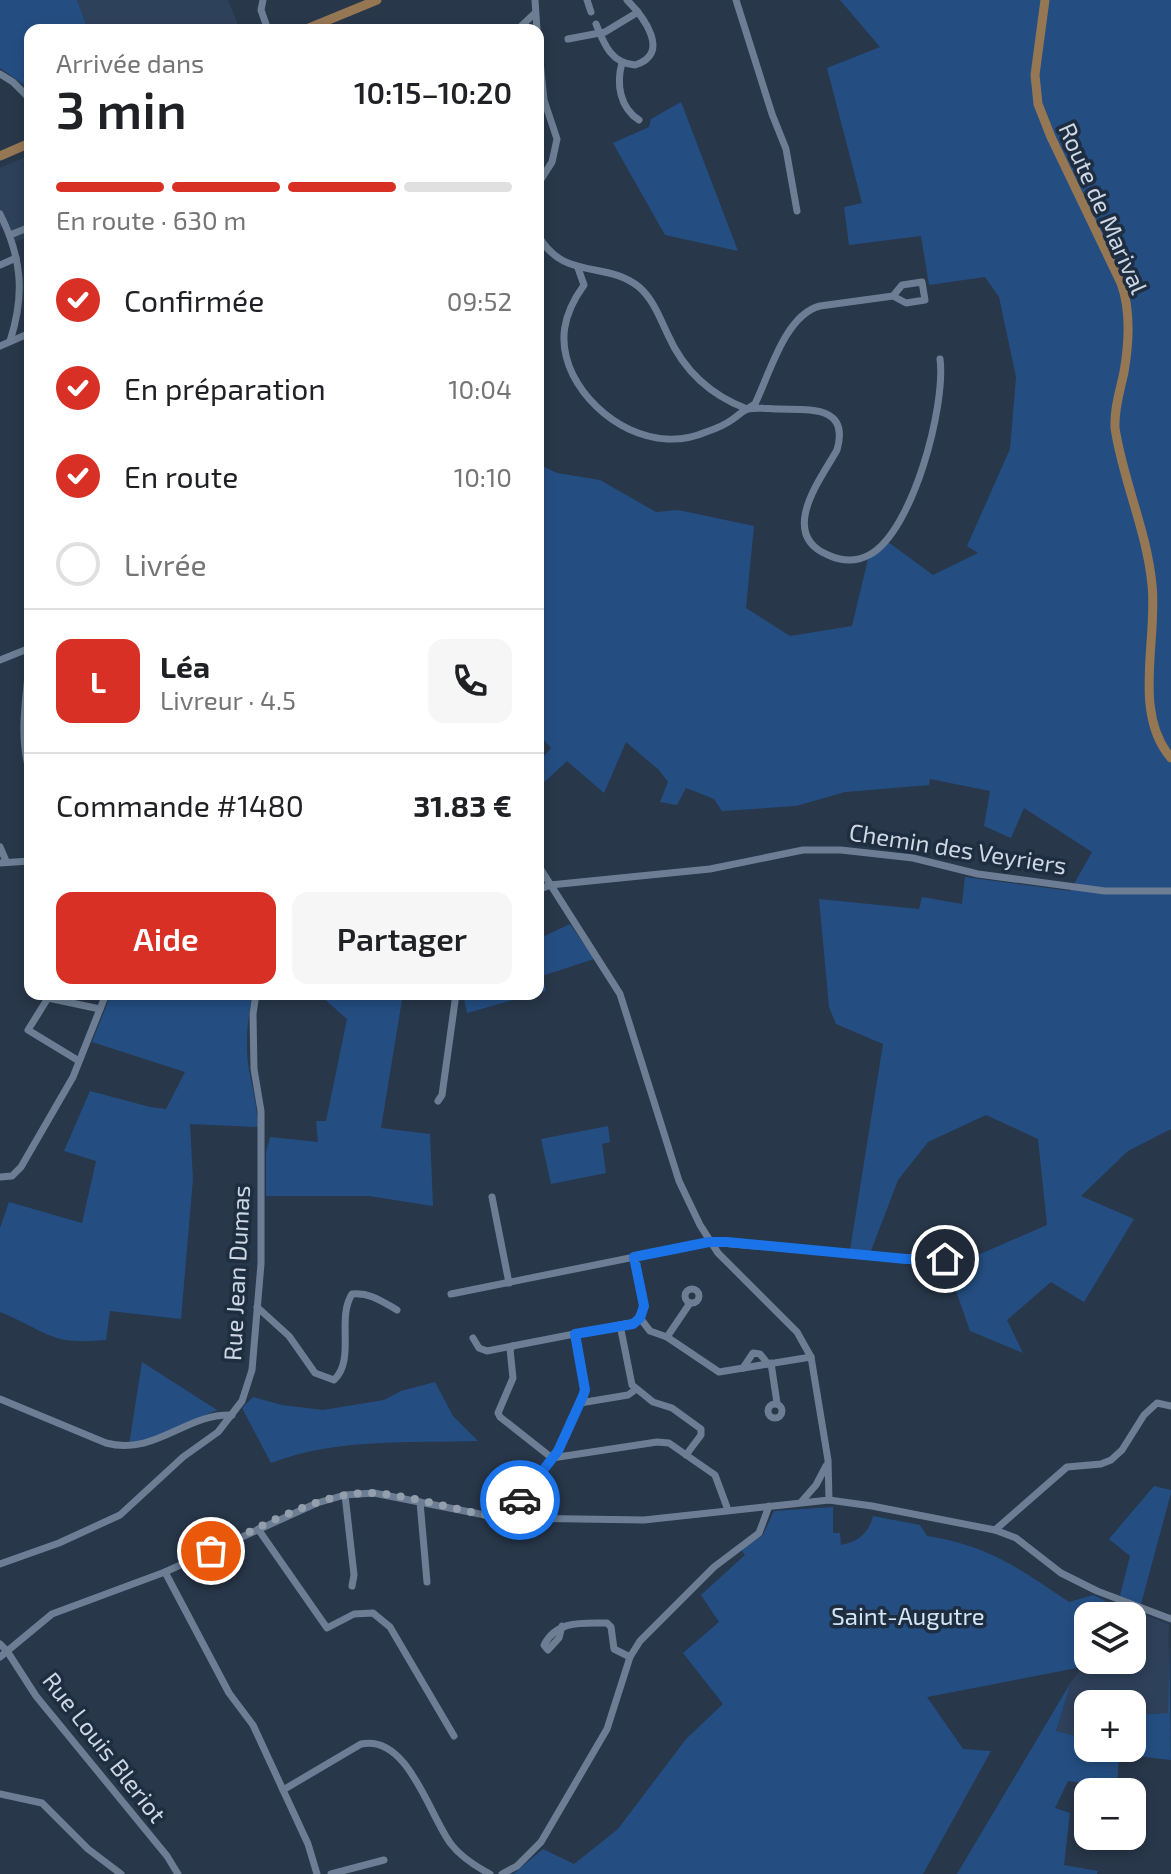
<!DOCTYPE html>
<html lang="fr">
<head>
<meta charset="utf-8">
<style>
  body { margin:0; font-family:"Exo 2",sans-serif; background:#f6f6f6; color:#202124; height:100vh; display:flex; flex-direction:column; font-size:30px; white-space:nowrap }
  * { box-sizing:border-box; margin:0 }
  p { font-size:26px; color:#757577 }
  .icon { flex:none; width:44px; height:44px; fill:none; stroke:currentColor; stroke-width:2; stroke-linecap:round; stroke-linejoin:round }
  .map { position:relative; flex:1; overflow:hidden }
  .details { position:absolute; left:24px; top:24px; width:520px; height:976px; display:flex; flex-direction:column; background:#fff; border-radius:16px; box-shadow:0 4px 12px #0003 }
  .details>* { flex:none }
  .tools { position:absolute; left:1074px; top:1602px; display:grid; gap:16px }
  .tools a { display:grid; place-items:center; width:72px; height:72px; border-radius:16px; background:#fff; box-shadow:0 4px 12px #0003; font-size:40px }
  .pin { position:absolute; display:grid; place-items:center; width:68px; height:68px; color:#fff; margin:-34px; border:4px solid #fff; border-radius:50%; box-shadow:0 2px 8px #0007 }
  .courier { position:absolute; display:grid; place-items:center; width:80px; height:80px; margin:-40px; border:6px solid #1a73e8; border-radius:50%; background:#fff; color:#222; box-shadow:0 2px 10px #0007 }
  .headline em { font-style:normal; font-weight:600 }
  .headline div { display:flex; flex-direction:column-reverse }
  .headline { display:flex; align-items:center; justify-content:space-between; height:136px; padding:0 32px }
  h1 { font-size:52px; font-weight:600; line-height:60px }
  .bar { display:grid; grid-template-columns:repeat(4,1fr); gap:12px 8px; align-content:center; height:96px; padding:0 32px }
  .bar i { height:10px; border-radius:6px; background:#e0e0e0 }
  .bar .on { background:#d93025 }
  .bar p { grid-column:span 4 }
  .line { display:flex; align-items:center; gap:20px; padding:0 32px; border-top:2px solid #e0e0e0 }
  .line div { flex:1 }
  .round { display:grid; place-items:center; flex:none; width:84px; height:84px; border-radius:16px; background:#f6f6f6 }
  ol { padding:0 32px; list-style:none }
  li { display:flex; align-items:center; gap:24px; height:88px }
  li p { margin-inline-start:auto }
  li .icon { padding:8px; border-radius:50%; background:#d93025; color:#fff; stroke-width:4 }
  li:last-child { color:#757577 }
  li i { width:44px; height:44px; border:4px solid #e0e0e0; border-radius:50% }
  .cta { display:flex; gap:16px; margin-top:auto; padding:16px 32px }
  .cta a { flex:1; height:92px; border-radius:16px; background:#d93025; color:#fff; font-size:32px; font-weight:600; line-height:92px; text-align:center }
  .cta a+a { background:#f6f6f6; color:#202124 }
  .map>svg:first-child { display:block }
  .built { fill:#2e415a }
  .green { fill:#244e82 }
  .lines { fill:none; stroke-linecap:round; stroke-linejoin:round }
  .minor { stroke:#6d7e94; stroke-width:7 }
  .major { stroke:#967754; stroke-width:9 }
  .done { stroke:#949fae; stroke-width:8; stroke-dasharray:0 14.4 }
  .route { stroke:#1a73e8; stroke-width:10 }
  .labels { text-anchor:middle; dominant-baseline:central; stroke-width:7; stroke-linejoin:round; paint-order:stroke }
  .street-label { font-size:24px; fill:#ced7e4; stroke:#1e2d3f }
  .park-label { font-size:24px; fill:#d4e4f7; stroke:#1e2d3f }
</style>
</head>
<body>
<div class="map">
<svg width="1171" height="1874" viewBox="0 0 1171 1874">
  <rect width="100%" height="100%" fill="#28374a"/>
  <g class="built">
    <polygon points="77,0 228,0 240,30 88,30"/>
    <polygon points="30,155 30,237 10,243 3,227 0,228 0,168"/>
    <polygon points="1104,1600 1169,1624 1168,1713 1132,1715 1132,1704 1088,1704 1088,1739 1056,1731 1071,1682 1082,1667 1088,1648 1088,1660 1132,1660 1132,1616 1099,1616"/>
  </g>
  <g class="green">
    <polygon points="0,0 77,0 88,30 30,30 30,89 0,68"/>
    <polygon points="840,0 1171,0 1171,1129 1128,1151 1081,1196 1134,1219 1084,1302 1051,1282 1007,1320 1023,1353 970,1331 948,1268 1047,1225 1038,1139 986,1115 928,1142 898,1180 871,1251 850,1250 883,1044 836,1024 829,1007 819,899 919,909 922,897 962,904 965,877 1070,891 1092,852 1024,808 1011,838 984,826 990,791 930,779 929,785 845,792 796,806 722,811 714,799 686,788 677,805 660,802 668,782 659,770 626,742 604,793 567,761 538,788 538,763 551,748 538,734 538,464 557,473 600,480 656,512 678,510 754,526 746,608 790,636 852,626 868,559 888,542 933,575 978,553 967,546 1010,449 1016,377 999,297 985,277 929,285 921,236 849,245 844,207 862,203 827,68 880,47"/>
    <polygon points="681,102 738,251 665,235 613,143 649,127 651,119"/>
    <polygon points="570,924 594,959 542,976 546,991 538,993 538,939"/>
    <path d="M111 994H253C247 1017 245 1047 249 1070 253 1089 257 1107 258 1127L190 1124 193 1179 181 1319 110 1311 106 1340C89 1341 69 1343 54 1337 35 1330 19 1319 0 1312V1228L9 1202 82 1223 96 1161 64 1151 90 1091 150 1107 166 1109 185 1072 92 1042Z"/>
    <polygon points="326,994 403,994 381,1128 430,1134 433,1206 369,1196 266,1196 266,1152 270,1137 318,1142 316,1121 326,1121 347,1019 321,996"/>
    <polygon points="463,994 534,994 467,1013"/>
    <polygon points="608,1126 610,1142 602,1144 606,1173 551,1184 541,1139"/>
    <polygon points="142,1362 217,1410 140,1443 129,1445"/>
    <path d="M435 1382 453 1416 478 1441C409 1443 336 1438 271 1463L242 1408 253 1397 282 1405 323 1410 384 1400 401 1391Z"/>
    <polygon points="1154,1486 1171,1490 1171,1493 1141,1604 1120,1596 1130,1556 1109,1539"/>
    <path d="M833 1507V1533H840L841 1545C858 1542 869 1533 873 1516L920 1525 927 1536C990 1546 1018 1568 1069 1602L1093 1595 1104 1600 1099 1616H1088V1648L1082 1667 927 1697 963 1749 991 1751 923 1874H513L543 1849 574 1864 618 1829 686 1739 723 1704 683 1653 719 1622 701 1595 745 1555 741 1550 763 1535 774 1511Z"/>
    <polygon points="1169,1637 1171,1760 1119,1754 1117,1787 1068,1781 1055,1808 1070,1813 1064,1865 1098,1871 1097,1874 957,1874 1071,1682 1056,1731 1088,1739 1088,1748 1132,1748 1132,1715 1168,1713"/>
  </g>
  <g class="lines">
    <g class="minor">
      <polyline points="263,0 261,10 268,30"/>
      <polyline points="535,0 537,30"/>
      <polyline points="587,0 591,12"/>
      <polyline points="736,0 772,114 786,149 797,211"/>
      <path d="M596 24C604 44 611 63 635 65 672 54 643 16 627 0"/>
      <polyline points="517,30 535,13"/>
      <polyline points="568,39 605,32 638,12"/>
      <polyline points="538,41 544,100 557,139 552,162 538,184"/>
      <path d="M622 63C616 84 620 108 639 120"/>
      <polyline points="0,74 13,82 30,99"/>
      <path d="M0 214C22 258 25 295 10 341"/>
      <polyline points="10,235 30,227"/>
      <path d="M538 235C563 281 606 260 639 287 653 299 660 318 668 335 684 371 710 395 747 409L755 404C770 373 785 315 820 306L893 296 906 303 925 300 922 282 902 285 893 296"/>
      <polyline points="0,265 16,258"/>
      <path d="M578 268 584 285C563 314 557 342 573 375 597 422 655 454 706 432 715 429 725 425 733 419 738 416 743 410 748 409 756 407 769 409 778 409 809 410 850 405 837 450 820 480 778 534 828 555 841 561 856 562 869 555 913 532 946 405 940 359"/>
      <polyline points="29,333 30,395"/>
      <polyline points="0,346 30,333"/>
      <path d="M30 655C27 693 18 736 30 773"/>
      <polyline points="0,660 30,648"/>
      <polyline points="0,847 6,861"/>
      <polyline points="0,863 30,861"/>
      <polyline points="538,865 620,994 679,1181 700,1225 718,1253 797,1332 811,1357 828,1460 829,1500"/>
      <polyline points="538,890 550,885 710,869 803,850 841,850 913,858 978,874 1105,891 1171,891"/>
      <polyline points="79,1061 28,1030 48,998 100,1009"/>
      <polyline points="438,1101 442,1095 456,994"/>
      <polyline points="0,1177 12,1176 21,1167 73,1077 106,994"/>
      <polyline points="492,1197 509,1283"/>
      <circle cx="692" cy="1296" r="7"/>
      <polyline points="451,1294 709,1242 906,1259 945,1259"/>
      <path d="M257 1307 289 1336 315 1373 334 1380C356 1359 336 1319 352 1294 370 1292 383 1302 397 1310"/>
      <polyline points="640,1318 650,1331 667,1337 719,1372 811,1357"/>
      <polyline points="620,1325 632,1385 653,1402 672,1408 701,1429 701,1435 686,1455"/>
      <polyline points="667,1337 690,1303"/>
      <polyline points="473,1338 479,1348 487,1351 636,1322 644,1306 634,1257"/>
      <polyline points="513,1346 510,1349 513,1378 498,1413 500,1417 552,1458 657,1442 669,1443 715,1475 728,1510"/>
      <polyline points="771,1363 777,1403"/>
      <polyline points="743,1368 753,1353 760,1354 768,1364"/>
      <path d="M0 1399 106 1443C156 1456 186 1413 232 1415"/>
      <polyline points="580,1403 628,1395 635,1390"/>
      <circle cx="775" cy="1411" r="7"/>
      <polyline points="345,1495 354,1575 352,1586"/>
      <polyline points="802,1501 816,1485 826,1466"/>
      <polyline points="420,1502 427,1582"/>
      <polyline points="506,1518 558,1451 583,1396 585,1390 575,1334"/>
      <polyline points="258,1529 327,1628 354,1614 373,1613 390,1627 454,1736"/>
      <polyline points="995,1530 1067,1467 1101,1464 1111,1460 1122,1450 1144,1415 1157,1403 1171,1406"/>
      <polyline points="0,1564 59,1543 120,1515 183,1457 218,1432 242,1401 252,1370 261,1264 261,1111 254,1069 253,1014 256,994"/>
      <polyline points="165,1572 229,1693 253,1725 308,1844 317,1874"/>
      <path d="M562 1626 559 1638 548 1650 544 1645C557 1620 582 1623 607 1623L611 1627 614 1649 630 1657"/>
      <polyline points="0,1644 7,1651 36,1696 167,1856 178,1874"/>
      <polyline points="0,1657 52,1614 165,1572 317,1503 345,1495 374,1493 495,1517 515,1518 644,1520 829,1500 872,1506 995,1530 1016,1538 1061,1573 1097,1591 1171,1619"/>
      <path d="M283 1790 361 1744C408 1734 429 1815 451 1844 460 1856 477 1867 490 1874"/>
      <polyline points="0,1794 42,1803 88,1849 121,1874"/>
      <polyline points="331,1874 384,1860"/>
      <polyline points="502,1874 517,1866 541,1842 607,1729 630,1657 640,1641 714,1567 759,1533 769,1506"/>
    </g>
    <g class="major">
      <path d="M1045 0 1035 75 1038 104 1051 137 1121 283C1131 310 1129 343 1124 372 1120 391 1114 409 1115 428 1123 481 1147 531 1152 585 1158 639 1132 713 1171 758"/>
      <polyline points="304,30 377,0"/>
      <polyline points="0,156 30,143"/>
    </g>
  </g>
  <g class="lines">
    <path class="done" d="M211 1551C258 1529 320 1491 373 1493 418 1496 462 1513 506 1518L520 1500"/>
    <polyline class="route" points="520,1500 558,1451 583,1396 585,1390 575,1334 633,1324 640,1318 644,1306 634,1257 709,1242 727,1242 906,1259 945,1259"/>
  </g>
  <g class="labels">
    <g class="street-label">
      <text transform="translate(1104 208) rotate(66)">Route de Marival</text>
      <text transform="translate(958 848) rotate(9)">Chemin des Veyriers</text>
      <text transform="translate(236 1273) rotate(-87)">Rue Jean Dumas</text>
      <text transform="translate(105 1747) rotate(52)">Rue Louis Bleriot</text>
    </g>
    <g class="park-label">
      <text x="908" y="1615">Saint-Augutre</text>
    </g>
  </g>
</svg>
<div class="tools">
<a><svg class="icon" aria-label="layers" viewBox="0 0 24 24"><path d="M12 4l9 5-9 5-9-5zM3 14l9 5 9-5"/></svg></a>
<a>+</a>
<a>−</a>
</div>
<div class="pin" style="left:211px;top:1551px;background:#ea580c"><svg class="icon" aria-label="bag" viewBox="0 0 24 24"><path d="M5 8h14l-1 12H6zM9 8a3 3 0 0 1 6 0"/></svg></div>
<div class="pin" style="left:945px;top:1259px;background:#1f2937"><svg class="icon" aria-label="home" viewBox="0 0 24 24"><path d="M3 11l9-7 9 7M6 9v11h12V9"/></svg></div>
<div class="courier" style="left:520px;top:1500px"><svg class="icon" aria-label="car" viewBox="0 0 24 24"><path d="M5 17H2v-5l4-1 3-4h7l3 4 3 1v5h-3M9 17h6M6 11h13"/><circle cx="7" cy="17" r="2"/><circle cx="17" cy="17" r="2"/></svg></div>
<section class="details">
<div class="headline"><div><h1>3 min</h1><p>Arrivée dans</p></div><em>10:15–10:20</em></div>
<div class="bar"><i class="on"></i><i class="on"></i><i class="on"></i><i></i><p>En route · 630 m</p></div>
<ol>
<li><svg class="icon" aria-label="check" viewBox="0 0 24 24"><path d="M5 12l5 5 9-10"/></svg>Confirmée<p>09:52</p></li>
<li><svg class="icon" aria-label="check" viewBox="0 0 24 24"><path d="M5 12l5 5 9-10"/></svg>En préparation<p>10:04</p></li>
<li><svg class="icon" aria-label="check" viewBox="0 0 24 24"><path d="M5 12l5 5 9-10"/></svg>En route<p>10:10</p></li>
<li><i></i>Livrée</li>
</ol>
<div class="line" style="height:144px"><b class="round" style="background:#d93025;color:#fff">L</b><div><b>Léa</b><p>Livreur · 4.5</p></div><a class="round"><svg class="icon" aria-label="phone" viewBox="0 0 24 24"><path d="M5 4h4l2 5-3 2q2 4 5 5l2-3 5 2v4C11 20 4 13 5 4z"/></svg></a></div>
<div class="line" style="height:104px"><div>Commande #1480</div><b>31.83 €</b></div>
<div class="cta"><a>Aide</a><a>Partager</a></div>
</section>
</div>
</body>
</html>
